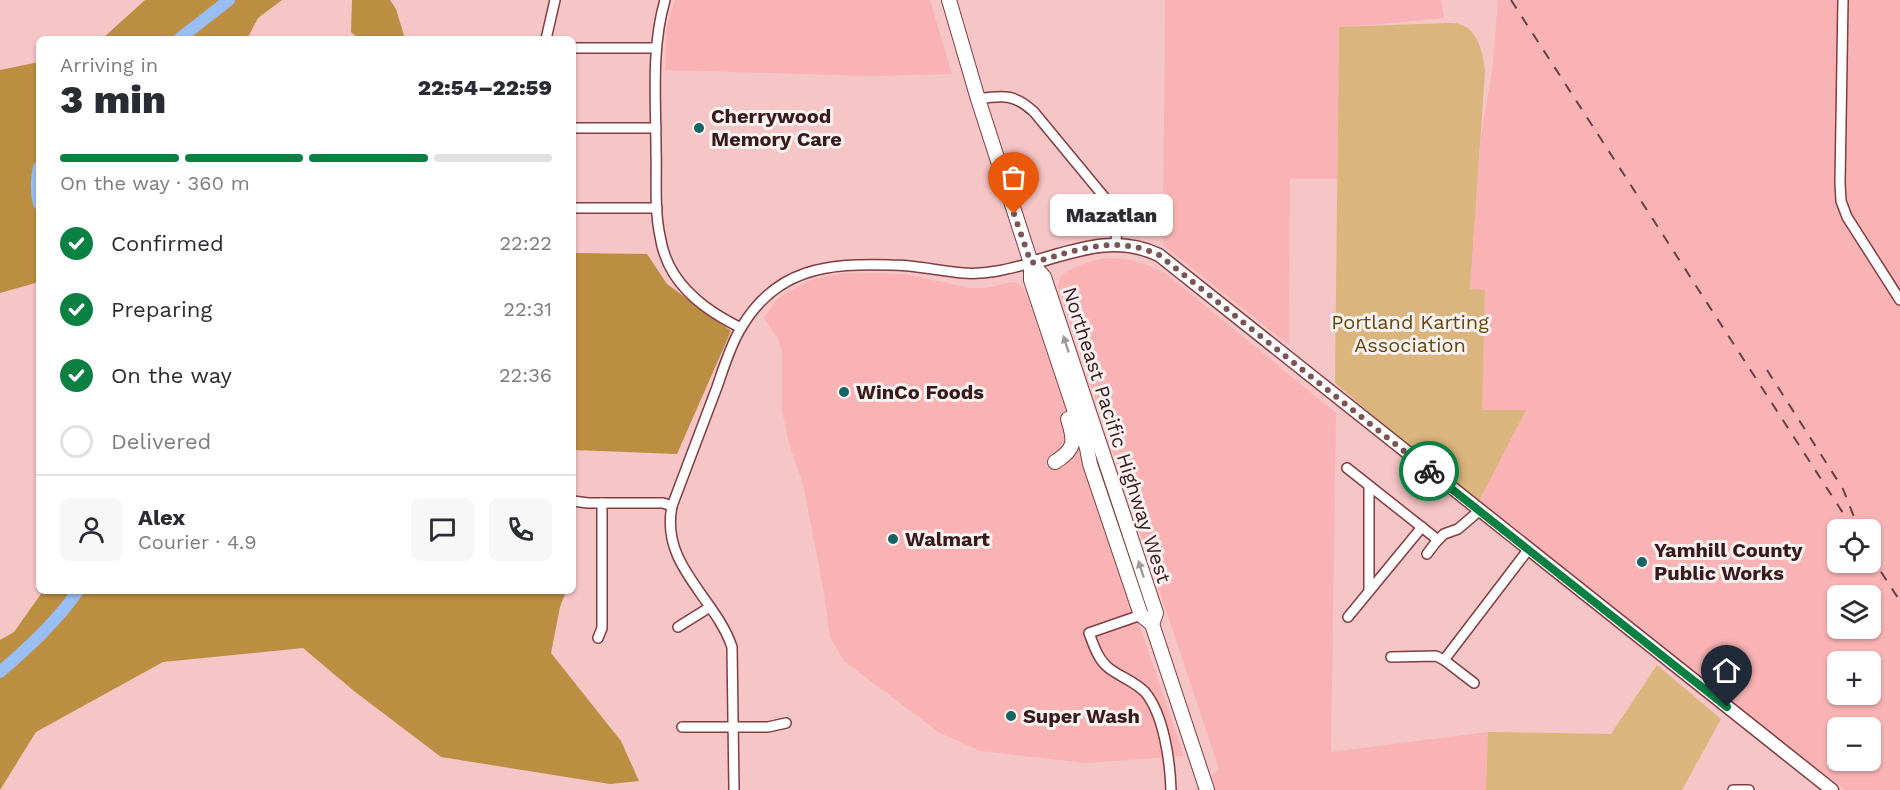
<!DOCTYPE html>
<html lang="en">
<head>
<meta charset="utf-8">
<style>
  body { margin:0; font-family:"Work Sans",sans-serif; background:#f7f7f7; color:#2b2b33; height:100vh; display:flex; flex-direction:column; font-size:22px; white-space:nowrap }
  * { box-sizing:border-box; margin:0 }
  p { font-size:20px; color:#7c7c81 }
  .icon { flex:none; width:33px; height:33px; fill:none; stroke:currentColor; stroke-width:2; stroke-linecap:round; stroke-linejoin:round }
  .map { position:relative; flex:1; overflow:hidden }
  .details { position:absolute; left:36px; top:36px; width:540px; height:558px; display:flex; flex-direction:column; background:#fff; border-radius:9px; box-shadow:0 2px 4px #0004 }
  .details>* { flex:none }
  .tools { position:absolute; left:1827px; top:519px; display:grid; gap:12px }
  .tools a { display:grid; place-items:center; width:54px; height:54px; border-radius:9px; background:#fff; box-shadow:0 2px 4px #0004; font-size:30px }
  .pin { position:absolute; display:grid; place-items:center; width:51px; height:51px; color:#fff; margin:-62px -26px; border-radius:50% 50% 50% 0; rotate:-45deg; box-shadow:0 0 6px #0007 }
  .pin .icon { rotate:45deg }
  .courier { position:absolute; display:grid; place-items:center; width:60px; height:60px; margin:-30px; border:4px solid #0b8043; border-radius:50%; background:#fff; color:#222; box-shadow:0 2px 8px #0007 }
  .bubble { position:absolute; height:42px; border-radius:9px; background:#fff; box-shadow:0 2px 4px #0004; font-size:20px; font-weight:800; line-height:42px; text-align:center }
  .head em { font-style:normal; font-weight:800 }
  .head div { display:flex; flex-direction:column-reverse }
  .head { display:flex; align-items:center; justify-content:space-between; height:102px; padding:0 24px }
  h1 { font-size:39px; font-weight:800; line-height:45px }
  .bar { display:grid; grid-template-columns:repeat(4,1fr); gap:9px 6px; align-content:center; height:72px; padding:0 24px }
  .bar i { height:8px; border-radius:4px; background:#e1e1e2 }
  .bar .selected { background:#0b8043 }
  .bar p { grid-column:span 4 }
  .line { display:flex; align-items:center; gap:15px; padding:0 24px; border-top:2px solid #e1e1e2 }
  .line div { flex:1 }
  .round { display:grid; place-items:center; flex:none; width:63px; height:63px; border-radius:9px; background:#f7f7f7 }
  ol { padding:0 24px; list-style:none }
  li { display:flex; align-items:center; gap:18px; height:66px }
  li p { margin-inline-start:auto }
  li .icon { padding:6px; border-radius:50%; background:#0b8043; color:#fff; stroke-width:4 }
  li:last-child { color:#7c7c81 }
  li i { width:33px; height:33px; border:3px solid #e1e1e2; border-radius:50% }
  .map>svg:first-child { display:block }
  .built { fill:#fab3b4; fill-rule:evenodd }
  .green { fill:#dab57d }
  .forest { fill:#bc8e42 }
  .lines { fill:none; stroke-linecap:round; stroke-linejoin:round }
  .river { stroke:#99bef3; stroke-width:12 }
  .minor-casing { stroke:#813d41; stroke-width:12 }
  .major-casing { stroke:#813d41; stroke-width:15 }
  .highway-casing { stroke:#813d41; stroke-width:16 }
  .minor { stroke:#fff; stroke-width:9 }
  .major { stroke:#fff; stroke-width:12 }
  .highway { stroke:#fff; stroke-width:14 }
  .rail { stroke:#654244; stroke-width:2; stroke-dasharray:10 10; stroke-linecap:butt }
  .oneway { fill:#a59899 }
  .done { stroke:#7a5657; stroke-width:6; stroke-dasharray:0 10.8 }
  .route { stroke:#0b8043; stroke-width:8 }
  .poi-dot { fill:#156466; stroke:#faf1f1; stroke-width:2 }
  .labels { text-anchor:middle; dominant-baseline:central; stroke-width:6; stroke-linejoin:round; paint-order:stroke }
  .poi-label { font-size:20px; font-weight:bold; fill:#381a1c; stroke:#faf1f1; text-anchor:start }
  .park-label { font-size:20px; fill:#66470b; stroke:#faf1f1 }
  .street-label { font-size:20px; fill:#381a1c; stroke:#faf1f1 }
</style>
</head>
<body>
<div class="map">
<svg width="1900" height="790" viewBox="0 0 1900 790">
  <rect width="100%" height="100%" fill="#f6c5c5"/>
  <g class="built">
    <polygon points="675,0 930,0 952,74 871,76 665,70 667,27"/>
    <polygon points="1165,0 1441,0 1444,18 1339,28 1337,179 1290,179 1289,345 1163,245"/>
    <path d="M1498 0H1900V790H1845L1477 505 1525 410H1482L1485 291 1470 289 1481 136 1493 64ZM1838 530H1870V562H1838ZM1838 596H1870V628H1838ZM1838 662H1870V694H1838ZM1838 728H1870V760H1838Z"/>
    <polygon points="1107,258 1126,259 1145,264 1165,273 1336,413 1331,752 1488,732 1486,790 1195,790 1219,769 1058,287 1059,281 1063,274 1073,268 1088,262"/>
    <polygon points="843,273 904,274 970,288 986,288 1011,282 1017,283 1025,290 1184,756 1086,763 980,751 940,733 844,661 830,637 823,587 803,484 789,444 782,410 782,353 778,338 764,318 777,299 810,280"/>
  </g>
  <g class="green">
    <path d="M1447 23C1452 23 1458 23 1462 25 1479 32 1484 56 1485 72L1470 289 1485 290 1482 410H1526L1477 505 1335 383 1339 27Z"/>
    <polygon points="1657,665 1721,719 1682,790 1486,790 1488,732 1611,734"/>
  </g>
  <g class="forest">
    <polygon points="145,0 282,0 258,18 247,39 102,39"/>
    <polygon points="352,0 390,0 396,9 405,39 359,39 351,32"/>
    <polygon points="39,62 39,282 0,293 0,70"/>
    <polygon points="573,253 647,254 667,284 731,331 677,454 573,450"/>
    <polygon points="43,591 566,591 560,607 551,653 621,741 639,781 610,784 441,757 354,691 303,648 163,662 36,732 0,790 0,640 14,632"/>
  </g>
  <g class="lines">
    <g class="river">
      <polyline points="179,39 229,0"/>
      <path d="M39 167C36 180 36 192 39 204"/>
      <path d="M0 672C29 647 56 622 78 591"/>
    </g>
    <g class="minor-casing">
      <g id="minor">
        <path d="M665 0C651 48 656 100 656 150 657 178 654 208 660 236 662 249 667 263 674 274 690 299 715 315 741 328"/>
        <polyline points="1843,0 1840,183 1841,201 1847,217 1900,300"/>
        <polyline points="546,39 555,0"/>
        <polyline points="573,48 656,48"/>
        <path d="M978 99C1003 95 1015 94 1034 112L1115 210 1117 221 1116 244"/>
        <polyline points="573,128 656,128"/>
        <polyline points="573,208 657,208"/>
        <polyline points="1347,468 1438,540"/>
        <polyline points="573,501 588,503 663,503 672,506"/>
        <polyline points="1427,554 1436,542 1444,534 1458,529 1479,511"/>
        <polyline points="1369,591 1369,486"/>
        <path d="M1141 615 1089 633C1094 646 1098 660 1110 669 1121 677 1135 682 1145 692 1164 715 1170 761 1171 790"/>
        <polyline points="1348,617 1422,527"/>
        <polyline points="678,627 710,607"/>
        <polyline points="598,638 602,628 602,503"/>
        <polyline points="1391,657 1436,656 1444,660"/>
        <polyline points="1474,683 1444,660 1528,550"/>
        <polyline points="682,727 768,727 786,723"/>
        <path d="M734 790 732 647C715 597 660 565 672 506 687 466 702 427 717 387 724 367 730 346 741 328 776 268 828 263 891 265 916 265 939 271 963 273 986 275 1009 269 1031 263"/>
        <polyline points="1733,790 1749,790"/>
      </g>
    </g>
    <g class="major-casing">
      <path id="major" d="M1031 263C1075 251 1114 234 1159 255L1832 790"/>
    </g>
    <g class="highway-casing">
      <g id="highway">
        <polyline points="949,0 978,99 1031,263 1031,280 1087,448 1090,464 1141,615 1152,624 1207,790"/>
        <polyline points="1031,263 1044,277 1156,613 1152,624"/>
        <path d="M1055 462C1076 449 1075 441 1068 419"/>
      </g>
    </g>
    <use href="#minor" class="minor"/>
    <use href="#major" class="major"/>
    <use href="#highway" class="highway"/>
    <g class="rail">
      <polyline points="1511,0 1854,530"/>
      <polyline points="1767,370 1843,489 1858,527"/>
      <polyline points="1870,555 1900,601"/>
    </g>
  </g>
  <defs><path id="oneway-solid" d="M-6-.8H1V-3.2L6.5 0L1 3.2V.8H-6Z" transform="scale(1.5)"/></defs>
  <g class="oneway">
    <use href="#oneway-solid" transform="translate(1066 344) rotate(-108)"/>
    <use href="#oneway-solid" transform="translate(1141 569) rotate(-108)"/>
  </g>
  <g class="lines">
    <path class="done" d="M1014 214 1031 263C1075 251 1114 234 1159 255L1429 471"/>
    <polyline class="route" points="1429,471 1727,707"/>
  </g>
  <g class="poi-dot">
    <circle cx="699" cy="128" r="6"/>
    <circle cx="844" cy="392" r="6"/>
    <circle cx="893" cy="539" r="6"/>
    <circle cx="1642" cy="562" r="6"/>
    <circle cx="1011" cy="716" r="6"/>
  </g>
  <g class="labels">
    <g class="poi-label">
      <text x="711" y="116">Cherrywood<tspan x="711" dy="23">Memory Care</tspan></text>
      <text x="856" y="392">WinCo Foods</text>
      <text x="905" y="539">Walmart</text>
      <text x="1654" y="550">Yamhill County<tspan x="1654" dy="23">Public Works</tspan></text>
      <text x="1023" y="716">Super Wash</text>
    </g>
    <g class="park-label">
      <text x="1410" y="322">Portland Karting<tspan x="1410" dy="23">Association</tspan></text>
    </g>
    <g class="street-label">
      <text transform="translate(1117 435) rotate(72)">Northeast Pacific Highway West</text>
    </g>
  </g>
</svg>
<div class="tools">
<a><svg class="icon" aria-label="locate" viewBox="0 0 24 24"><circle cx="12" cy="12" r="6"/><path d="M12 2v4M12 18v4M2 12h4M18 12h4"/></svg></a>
<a><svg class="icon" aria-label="layers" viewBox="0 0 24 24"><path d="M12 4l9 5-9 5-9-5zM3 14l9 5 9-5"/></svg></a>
<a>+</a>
<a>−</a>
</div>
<div class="pin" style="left:1014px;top:214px;background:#ea580c"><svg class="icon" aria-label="bag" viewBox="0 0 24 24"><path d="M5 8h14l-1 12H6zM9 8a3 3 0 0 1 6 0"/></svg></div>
<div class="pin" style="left:1727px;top:707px;background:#1f2937"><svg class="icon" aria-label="home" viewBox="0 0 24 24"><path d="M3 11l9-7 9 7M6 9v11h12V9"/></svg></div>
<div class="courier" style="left:1429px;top:471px"><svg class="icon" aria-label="bike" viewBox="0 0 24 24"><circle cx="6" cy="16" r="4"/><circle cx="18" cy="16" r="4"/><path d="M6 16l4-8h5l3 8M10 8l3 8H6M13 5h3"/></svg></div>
<div class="bubble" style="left:1050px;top:194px;width:123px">Mazatlan</div>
<section class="details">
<div class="head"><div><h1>3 min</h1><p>Arriving in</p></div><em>22:54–22:59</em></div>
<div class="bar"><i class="selected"></i><i class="selected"></i><i class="selected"></i><i></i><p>On the way · 360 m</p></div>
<ol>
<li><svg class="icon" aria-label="check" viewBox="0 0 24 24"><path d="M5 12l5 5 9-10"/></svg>Confirmed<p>22:22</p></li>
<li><svg class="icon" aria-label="check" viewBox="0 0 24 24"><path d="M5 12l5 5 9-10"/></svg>Preparing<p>22:31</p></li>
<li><svg class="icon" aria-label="check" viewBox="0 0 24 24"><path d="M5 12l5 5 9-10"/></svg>On the way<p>22:36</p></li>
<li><i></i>Delivered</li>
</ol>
<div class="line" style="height:108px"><a class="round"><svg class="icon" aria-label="person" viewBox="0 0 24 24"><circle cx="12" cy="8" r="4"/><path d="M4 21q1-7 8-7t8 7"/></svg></a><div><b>Alex</b><p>Courier · 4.9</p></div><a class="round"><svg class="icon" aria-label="chat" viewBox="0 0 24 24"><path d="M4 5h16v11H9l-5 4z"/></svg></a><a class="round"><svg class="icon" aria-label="phone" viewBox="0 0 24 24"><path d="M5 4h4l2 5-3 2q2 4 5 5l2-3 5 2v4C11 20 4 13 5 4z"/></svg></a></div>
</section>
</div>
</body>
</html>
